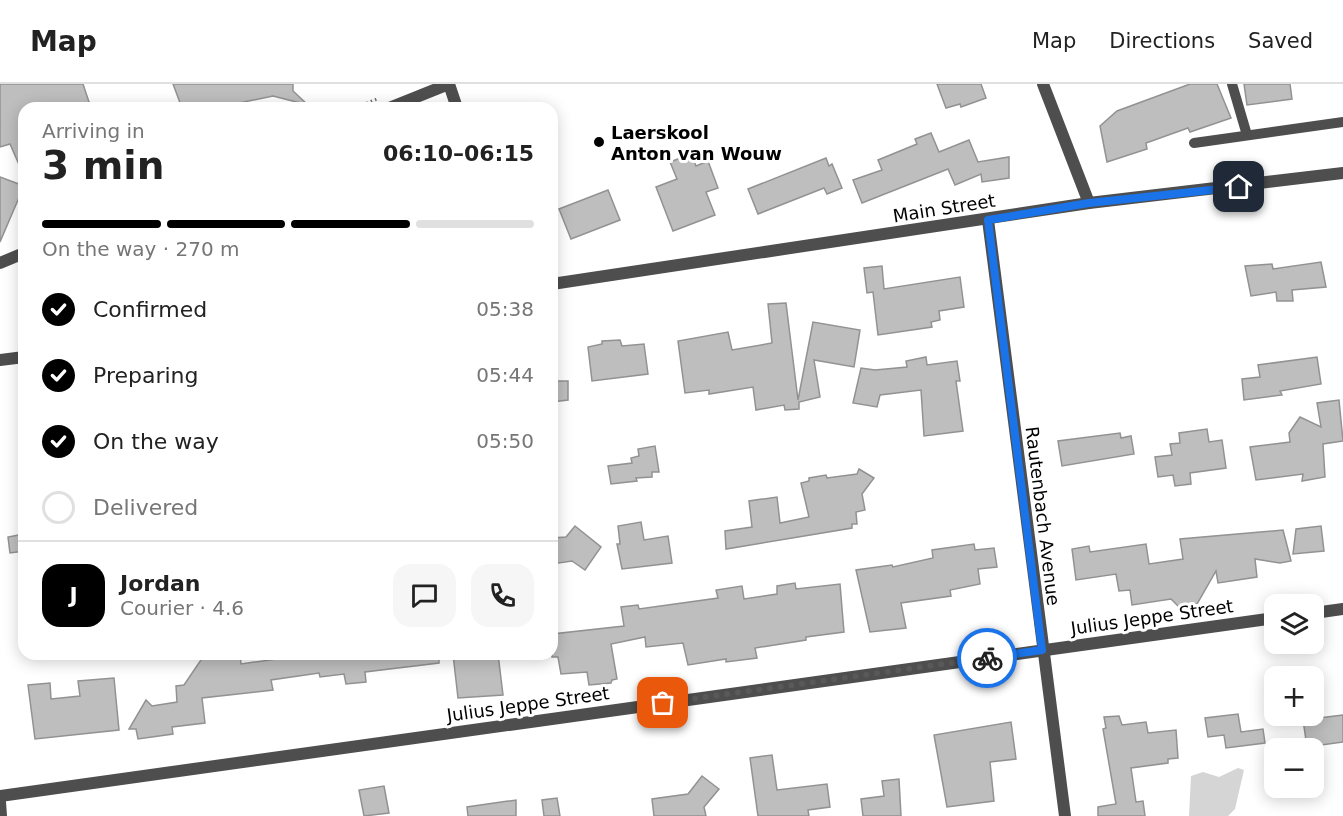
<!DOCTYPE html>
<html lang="en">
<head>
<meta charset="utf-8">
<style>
  body { margin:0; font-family:"DejaVu Sans",sans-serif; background:#f6f6f6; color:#222; height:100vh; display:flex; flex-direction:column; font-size:22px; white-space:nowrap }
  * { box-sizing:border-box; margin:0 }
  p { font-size:20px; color:#767676 }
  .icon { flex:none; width:33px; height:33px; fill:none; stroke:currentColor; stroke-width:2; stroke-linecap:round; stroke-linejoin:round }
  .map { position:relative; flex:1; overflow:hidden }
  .side { position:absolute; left:18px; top:18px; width:540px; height:558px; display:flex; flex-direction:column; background:#fff; border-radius:18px; box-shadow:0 3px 15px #0003 }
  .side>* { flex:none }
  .tools { position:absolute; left:1264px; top:510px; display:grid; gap:12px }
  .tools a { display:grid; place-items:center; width:60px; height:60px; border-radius:12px; background:#fff; box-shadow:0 3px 15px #0003; font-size:30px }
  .pin { position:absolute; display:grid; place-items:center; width:51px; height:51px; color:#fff; margin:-26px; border-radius:12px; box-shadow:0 3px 9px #0006 }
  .courier { position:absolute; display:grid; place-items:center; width:60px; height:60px; margin:-30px; border:4px solid #1a73e8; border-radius:50%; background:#fff; color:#222; box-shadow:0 2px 8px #0007 }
  .summary em { font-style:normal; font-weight:700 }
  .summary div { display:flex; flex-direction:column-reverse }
  .summary { display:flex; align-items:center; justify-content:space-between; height:102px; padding:0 24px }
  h1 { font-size:39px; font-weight:700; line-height:45px }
  .bar { display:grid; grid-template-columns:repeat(4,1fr); gap:9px 6px; align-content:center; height:72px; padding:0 24px }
  .bar i { height:8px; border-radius:4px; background:#e0e0e0 }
  .bar .on { background:#000 }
  .bar p { grid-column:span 4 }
  .line { display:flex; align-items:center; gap:15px; padding:0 24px; border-top:2px solid #e0e0e0 }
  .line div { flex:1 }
  .round { display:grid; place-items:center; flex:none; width:63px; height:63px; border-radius:18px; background:#f6f6f6 }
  ol { padding:0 24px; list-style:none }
  li { display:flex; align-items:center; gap:18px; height:66px }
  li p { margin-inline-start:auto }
  li .icon { padding:6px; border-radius:50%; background:#000; color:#fff; stroke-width:4 }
  li:last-child { color:#767676 }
  li i { width:33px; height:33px; border:3px solid #e0e0e0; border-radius:50% }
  header { display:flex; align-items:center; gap:36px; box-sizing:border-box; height:84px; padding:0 30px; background:#fff; border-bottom:2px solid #e0e0e0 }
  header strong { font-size:28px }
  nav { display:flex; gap:33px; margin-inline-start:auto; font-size:21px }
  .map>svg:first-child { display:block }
  .green { fill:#d5d5d5 }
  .building { fill:#bebebe; stroke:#929292; stroke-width:1.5 }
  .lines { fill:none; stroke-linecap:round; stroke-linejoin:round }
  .path { stroke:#707070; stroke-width:3; stroke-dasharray:1.5 3; stroke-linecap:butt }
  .service { stroke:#4e4e4e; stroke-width:10 }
  .minor { stroke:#4e4e4e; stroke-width:12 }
  .done { stroke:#595959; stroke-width:6; stroke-dasharray:0 10.8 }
  .route { stroke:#1a73e8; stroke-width:8 }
  .poi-dot { fill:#000; stroke:#fff; stroke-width:2 }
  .labels { text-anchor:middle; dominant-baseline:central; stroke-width:6; stroke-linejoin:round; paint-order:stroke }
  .poi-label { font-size:18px; font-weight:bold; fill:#000; stroke:#fff; text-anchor:start }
  .street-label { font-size:18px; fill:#000; stroke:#fff }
</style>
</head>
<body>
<header>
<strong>Map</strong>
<nav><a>Map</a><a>Directions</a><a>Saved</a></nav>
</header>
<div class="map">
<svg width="1343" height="732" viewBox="0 0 1343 732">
  <rect width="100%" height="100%" fill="#fff"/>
  <polygon class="green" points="1238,684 1244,686 1235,725 1228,732 1189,732 1191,692 1203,688 1219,693"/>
  <g class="building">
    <polygon points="0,0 83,0 91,24 24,24 24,92 10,60 0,63"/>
    <polygon points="173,0 293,0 293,7 308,21 273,12 234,20 236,24 182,24"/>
    <polygon points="937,0 981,0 986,14 961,23 960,20 946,24"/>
    <polygon points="1190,0 1217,0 1231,34 1190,48 1188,44 1146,59 1147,65 1107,78 1100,42 1117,27"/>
    <polygon points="1244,0 1290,0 1292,15 1247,21"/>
    <polygon points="931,49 939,68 969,56 978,78 1009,73 1009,94 982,98 981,90 955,101 948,85 862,119 853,96 882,86 878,76 917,60 915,55"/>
    <polygon points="691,70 696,82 708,77 718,104 706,108 715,131 673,147 656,103 677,95 670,78"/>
    <polygon points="826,74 829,82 832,80 842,104 827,110 824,104 758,130 748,105"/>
    <polygon points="0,93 24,102 0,158"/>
    <polygon points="608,106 620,136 571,155 559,125"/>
    <polygon points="1321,178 1326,203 1292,206 1293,217 1277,217 1276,208 1251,212 1245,182 1272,180 1273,185"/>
    <polygon points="882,182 884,205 960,193 964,223 939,227 940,236 931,238 932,243 878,251 873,208 867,209 864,184"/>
    <polygon points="786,219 798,316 813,238 860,246 854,283 814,276 820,313 799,318 799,325 785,326 784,321 756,326 753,303 709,310 709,306 685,309 678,257 728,248 732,266 772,259 768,220"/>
    <polygon points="620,256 622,262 644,260 648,290 592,297 588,263 602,260 602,257"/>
    <polygon points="926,273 927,281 957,277 960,297 956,297 963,347 924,352 921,306 880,311 877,323 853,319 861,284 875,286 907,283 906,277"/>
    <polygon points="1317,273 1321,300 1280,307 1282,311 1244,316 1242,295 1260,293 1258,281"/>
    <polygon points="552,297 568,297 568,316 552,318"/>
    <polygon points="1339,316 1343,357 1323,360 1325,393 1302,397 1303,390 1256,396 1250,363 1290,358 1289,349 1300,333 1321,343 1317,319"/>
    <polygon points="1207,345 1209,358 1222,356 1226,384 1190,389 1191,400 1175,402 1173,391 1158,393 1155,373 1172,371 1170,360 1180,359 1179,349"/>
    <polygon points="1120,349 1121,354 1131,352 1134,370 1062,382 1058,357"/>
    <polygon points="655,362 659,388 652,388 652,393 636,394 637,397 611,400 608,382 632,379 631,374 639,372 638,365"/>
    <polygon points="859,385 874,394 862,410 865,426 856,428 857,440 852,440 852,444 726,465 725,447 752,443 749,417 777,413 780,439 809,433 801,399 809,397 809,394 826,391 827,394 857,390"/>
    <polygon points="641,438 644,456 668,452 672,479 622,485 617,460 620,460 618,442"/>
    <polygon points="575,442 601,463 585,486 572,477 552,480 552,454 566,453"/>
    <polygon points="1321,442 1324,467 1293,470 1296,445"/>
    <polygon points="1283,446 1291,477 1280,479 1255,475 1257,493 1218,499 1216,487 1197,520 1179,523 1171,515 1132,521 1130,506 1119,507 1116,490 1076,496 1072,465 1089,462 1090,468 1146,460 1149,480 1183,475 1180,455"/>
    <polygon points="24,450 24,467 10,469 8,453"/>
    <polygon points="974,460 975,466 994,464 997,483 978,485 980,500 950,506 951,512 901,519 906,544 870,548 856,486 892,481 893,483 933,474 932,466"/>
    <polygon points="795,499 796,505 840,500 844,548 806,553 806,556 755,564 757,574 726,578 726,575 688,581 683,559 646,563 645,553 611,560 617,595 612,596 611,599 589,601 587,588 561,590 558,573 552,573 552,550 624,542 621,523 638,521 639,525 718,514 716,506 742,502 744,515 777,510 777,502"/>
    <polygon points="205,570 240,570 241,580 311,570 439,570 439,579 365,588 366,598 346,600 344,590 320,593 319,589 271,596 273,606 202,614 205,639 172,643 173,650 138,655 136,645 129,645 146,616 152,622 177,618 176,602 184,601"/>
    <polygon points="453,570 498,570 503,611 458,614"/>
    <polygon points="114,594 119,646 35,655 28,601 50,599 51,615 80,612 78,597"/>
    <polygon points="1238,630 1241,648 1263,645 1265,659 1226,664 1224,651 1208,653 1205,634"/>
    <polygon points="1343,631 1343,658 1307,663 1303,636"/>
    <polygon points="1119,632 1122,641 1146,638 1148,649 1176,646 1178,674 1168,675 1168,679 1131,684 1136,718 1143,717 1145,732 1098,732 1098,723 1116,720 1103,645 1106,644 1104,633"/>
    <polygon points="1011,638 1016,675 990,678 994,717 947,723 934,651"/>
    <polygon points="772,671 777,706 827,700 830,723 808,726 809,732 758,732 750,674"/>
    <polygon points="702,692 719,705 704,723 706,732 654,732 652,715 688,710"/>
    <polygon points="899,695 901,732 863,732 861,715 884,712 882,697"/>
    <polygon points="384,702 389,729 364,732 359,706"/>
    <polygon points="557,714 560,732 544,732 542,716"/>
    <polygon points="516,716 516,732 468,732 467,723"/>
  </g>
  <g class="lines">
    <polyline class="path" points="354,24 377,15"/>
    <g class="service">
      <polyline points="1232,0 1247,51"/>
      <polyline points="1194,59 1343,38"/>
    </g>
    <g class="minor">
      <polyline points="449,0 457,24"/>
      <polyline points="1043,0 1089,119"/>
      <polyline points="389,24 449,0"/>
      <polyline points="988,136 1065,732"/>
      <polyline points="0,179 24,169"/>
      <polyline points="552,200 1089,119 1343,89"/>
      <polyline points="0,276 24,273"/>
      <polyline points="1314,529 1343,525"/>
      <polyline points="0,712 1275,534"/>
      <polyline points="0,718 1,732"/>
    </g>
  </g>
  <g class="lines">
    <polyline class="done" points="663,619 987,574"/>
    <polyline class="route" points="987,574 1042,566 988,136 1089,119 1239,103"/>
  </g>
  <circle class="poi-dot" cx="599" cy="58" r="6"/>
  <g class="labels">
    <g class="poi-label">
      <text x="611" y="48">Laerskool<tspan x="611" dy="21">Anton van Wouw</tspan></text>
    </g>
    <g class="street-label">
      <text transform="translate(944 124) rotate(-9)">Main Street</text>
      <text transform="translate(1043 432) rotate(83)">Rautenbach Avenue</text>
      <text transform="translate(1152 533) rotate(-8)">Julius Jeppe Street</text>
      <text transform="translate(528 620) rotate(-8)">Julius Jeppe Street</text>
    </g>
  </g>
</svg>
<div class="tools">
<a><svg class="icon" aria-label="layers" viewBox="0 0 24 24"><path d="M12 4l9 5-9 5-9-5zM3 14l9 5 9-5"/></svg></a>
<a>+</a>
<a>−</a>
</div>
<div class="pin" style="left:663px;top:619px;background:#ea580c"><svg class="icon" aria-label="bag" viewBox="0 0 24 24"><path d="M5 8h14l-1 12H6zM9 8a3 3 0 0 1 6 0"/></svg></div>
<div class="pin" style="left:1239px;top:103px;background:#1f2937"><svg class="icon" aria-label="home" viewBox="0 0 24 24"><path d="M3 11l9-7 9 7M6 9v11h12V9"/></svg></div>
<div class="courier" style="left:987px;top:574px"><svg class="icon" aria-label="bike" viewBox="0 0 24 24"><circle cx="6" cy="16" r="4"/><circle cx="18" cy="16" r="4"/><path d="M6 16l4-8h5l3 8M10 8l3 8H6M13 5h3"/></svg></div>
<section class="side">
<div class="summary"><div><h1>3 min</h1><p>Arriving in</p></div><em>06:10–06:15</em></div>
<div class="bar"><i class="on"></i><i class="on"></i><i class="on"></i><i></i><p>On the way · 270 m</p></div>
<ol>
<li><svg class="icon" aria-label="check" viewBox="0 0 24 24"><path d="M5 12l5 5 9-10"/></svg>Confirmed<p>05:38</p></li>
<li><svg class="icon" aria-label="check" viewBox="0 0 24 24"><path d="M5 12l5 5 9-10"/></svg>Preparing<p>05:44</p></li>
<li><svg class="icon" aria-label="check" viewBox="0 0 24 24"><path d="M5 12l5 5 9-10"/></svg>On the way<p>05:50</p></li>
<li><i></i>Delivered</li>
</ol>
<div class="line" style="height:108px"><b class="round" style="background:#000;color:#fff">J</b><div><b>Jordan</b><p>Courier · 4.6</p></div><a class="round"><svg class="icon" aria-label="chat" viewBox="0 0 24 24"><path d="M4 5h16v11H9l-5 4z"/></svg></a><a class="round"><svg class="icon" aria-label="phone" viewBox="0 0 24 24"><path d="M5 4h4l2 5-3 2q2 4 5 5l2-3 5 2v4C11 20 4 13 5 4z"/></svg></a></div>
</section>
</div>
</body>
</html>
